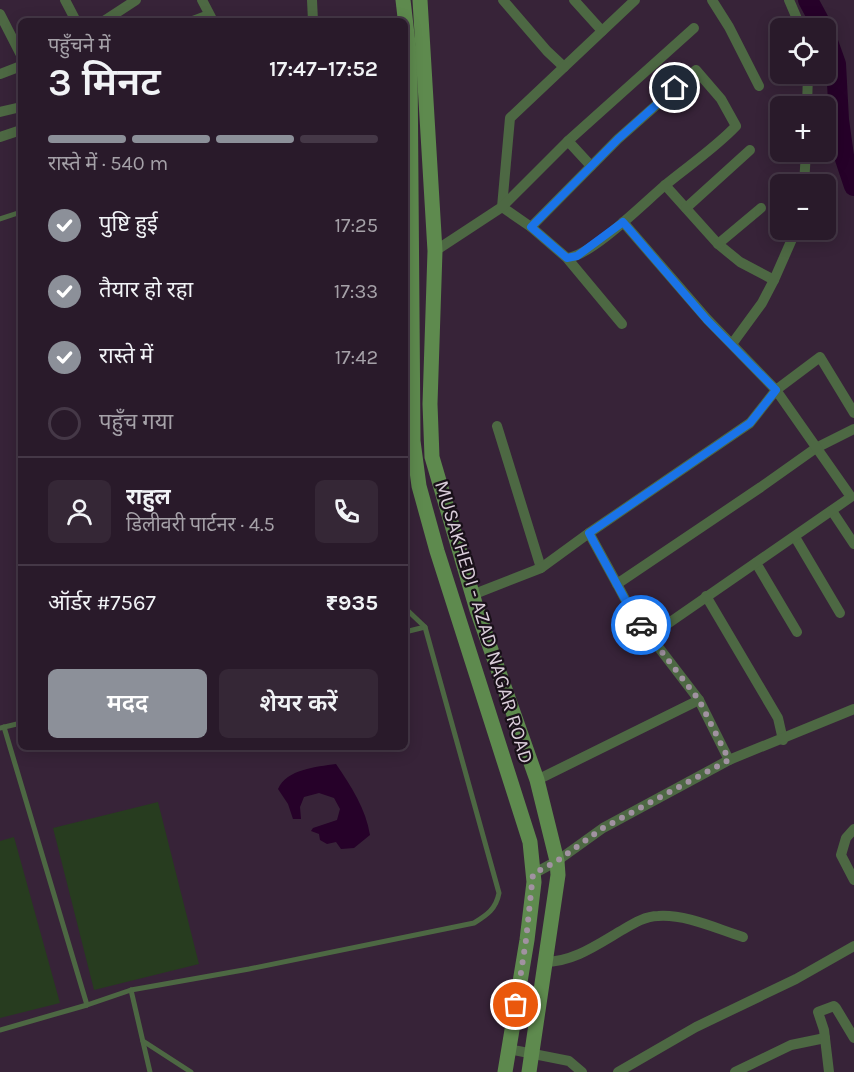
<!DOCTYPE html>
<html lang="hi">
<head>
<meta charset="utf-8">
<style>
  body { margin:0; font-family:Karla,"Noto Sans Devanagari",sans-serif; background:#352736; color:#f1f3f6; height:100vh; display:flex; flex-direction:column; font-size:22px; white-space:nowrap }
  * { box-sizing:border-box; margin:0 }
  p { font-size:20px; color:#a5a1a8 }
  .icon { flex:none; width:33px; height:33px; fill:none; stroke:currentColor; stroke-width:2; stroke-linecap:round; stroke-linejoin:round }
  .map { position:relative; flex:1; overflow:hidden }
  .panel { position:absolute; left:18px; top:18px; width:390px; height:732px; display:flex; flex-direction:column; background:#291a2a; border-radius:9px; box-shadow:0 3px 15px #0003,0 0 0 2px #453847 }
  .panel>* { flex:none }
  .buttons { position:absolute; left:770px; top:18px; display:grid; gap:12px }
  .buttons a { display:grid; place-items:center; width:66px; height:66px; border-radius:9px; background:#291a2a; box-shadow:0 3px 15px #0003,0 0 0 2px #453847; font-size:30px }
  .pin { position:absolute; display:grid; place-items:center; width:51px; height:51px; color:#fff; margin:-26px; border:3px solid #fff; border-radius:50%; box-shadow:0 2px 6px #0007 }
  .courier { position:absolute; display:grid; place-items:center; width:60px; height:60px; margin:-30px; border:4px solid #1a73e8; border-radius:50%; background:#fff; color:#222; box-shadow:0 2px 8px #0007 }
  .overview em { font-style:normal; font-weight:600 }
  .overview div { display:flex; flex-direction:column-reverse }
  .overview { display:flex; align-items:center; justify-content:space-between; height:102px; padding:0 30px }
  h1 { font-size:39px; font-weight:600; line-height:45px }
  .bar { display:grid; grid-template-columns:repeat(4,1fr); gap:9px 6px; align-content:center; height:72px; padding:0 30px }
  .bar i { height:8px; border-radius:4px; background:#453847 }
  .bar .active { background:#8c9099 }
  .bar p { grid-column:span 4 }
  .line { display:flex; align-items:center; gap:15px; padding:0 30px; border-top:2px solid #453847 }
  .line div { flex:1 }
  .round { display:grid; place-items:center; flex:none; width:63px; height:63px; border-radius:9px; background:#352736 }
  ol { padding:0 30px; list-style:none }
  li { display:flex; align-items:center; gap:18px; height:66px }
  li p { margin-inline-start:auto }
  li .icon { padding:6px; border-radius:50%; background:#8c9099; color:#fff; stroke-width:4 }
  li:last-child { color:#a5a1a8 }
  li i { width:33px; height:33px; border:3px solid #453847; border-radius:50% }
  .action { display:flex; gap:12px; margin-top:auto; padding:12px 30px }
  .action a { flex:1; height:69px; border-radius:9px; background:#8c9099; color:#fff; font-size:24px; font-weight:600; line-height:69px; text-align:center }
  .action a+a { background:#352736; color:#f1f3f6 }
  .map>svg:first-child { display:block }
  .green { fill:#273c1f }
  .water { fill:#260129 }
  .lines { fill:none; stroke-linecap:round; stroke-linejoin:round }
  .river { stroke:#260129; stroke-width:20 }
  .service { stroke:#4d6843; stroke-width:5 }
  .minor { stroke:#4d6843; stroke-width:10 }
  .secondary { stroke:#5e8a4e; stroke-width:15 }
  .done { stroke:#a192a1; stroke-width:6; stroke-dasharray:0 10.8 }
  .route { stroke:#1a73e8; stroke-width:8 }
  .labels { text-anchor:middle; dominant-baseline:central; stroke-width:4.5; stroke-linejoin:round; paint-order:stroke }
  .street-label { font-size:20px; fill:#dacdda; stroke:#191019 }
</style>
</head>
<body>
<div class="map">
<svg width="854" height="1072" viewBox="0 0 854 1072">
  <rect width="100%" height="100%" fill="#372338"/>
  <g class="green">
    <polygon points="158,802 199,964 94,990 53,828"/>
    <polygon points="14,837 60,1003 0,1018 0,841"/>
  </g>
  <path class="water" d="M336 764C351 786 366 809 370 835L354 848 341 849 336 842 327 844 320 840 319 834 311 831 313 828 337 820 340 809 334 798 319 793 304 797 300 807 301 819H293L288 804 278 789C287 769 316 767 336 764Z"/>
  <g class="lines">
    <g class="river">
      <polyline points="808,0 823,28"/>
      <polyline points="825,33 836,64 839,120 844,156 854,186"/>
    </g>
    <g class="service">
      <polyline points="0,219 21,212"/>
      <polyline points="405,632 425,627"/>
      <polyline points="4,727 87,1005"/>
      <polyline points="0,728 21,723"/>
      <polyline points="131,990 150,1072"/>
      <path d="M0 1030 87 1005 131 990 249 969 474 923C487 915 496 909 499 893L425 627 405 608"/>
      <polyline points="143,1041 191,1072"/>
    </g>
    <g class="minor">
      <polyline points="65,0 76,21"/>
      <polyline points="202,0 213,21"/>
      <polyline points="312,0 313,21"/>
      <polyline points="503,0 547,51 564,67"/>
      <polyline points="574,0 602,31"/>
      <polyline points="712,0 729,27 759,86"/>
      <polyline points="789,0 801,28"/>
      <polyline points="0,14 21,55"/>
      <polyline points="104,21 136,0"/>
      <polyline points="193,21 209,15"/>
      <polyline points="0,74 21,66"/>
      <polyline points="807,106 808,74"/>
      <polyline points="0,112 21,107"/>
      <polyline points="0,137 21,130"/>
      <polyline points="568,141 694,28"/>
      <polyline points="804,184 806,152"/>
      <polyline points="665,185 718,244 740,262 774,280"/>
      <polyline points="686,208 750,150"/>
      <polyline points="623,222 707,319 776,390 820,357 854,413"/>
      <polyline points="531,227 502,207 510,118 635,0"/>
      <polyline points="718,244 761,208"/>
      <polyline points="435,251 502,207 568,141 591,166"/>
      <path d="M567 258C591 256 644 203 664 186 688 166 714 149 736 126L721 99 696 70 618 139 531 227 567 258 622 324"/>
      <polyline points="732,344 762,303 774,280 796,230"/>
      <polyline points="497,426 541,568"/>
      <polyline points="832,511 854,544"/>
      <polyline points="795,537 840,613"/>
      <polyline points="756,563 797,632"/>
      <polyline points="472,595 541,568 589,533"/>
      <polyline points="706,596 778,718 783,740"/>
      <polyline points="650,636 633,614 617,584 761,487 816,448 854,429"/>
      <polyline points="699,700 729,760"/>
      <polyline points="537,780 699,700 650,636 851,497 776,390 750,423 589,533 617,584"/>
      <polyline points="854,829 846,838 841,855 854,880"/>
      <polyline points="533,874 557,861 603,828 729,760 854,709"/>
      <path d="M544 962C574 962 598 944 624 929 634 923 646 916 658 916 686 914 717 929 743 937"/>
      <polyline points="508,1049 569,1061 582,1072"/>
      <polyline points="618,1072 696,1027 796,979 854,946"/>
      <polyline points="735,1072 791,1045 825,1038"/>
      <polyline points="829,1072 824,1030 818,1012 834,1006 836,1008 854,1038"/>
    </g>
    <g class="secondary">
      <polyline points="403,0 410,60 413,441 419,486 437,551 530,842 534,882 527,940 505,1072"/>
      <polyline points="420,0 435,251 430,404 432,457 477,610 537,780 557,861 558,875 529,1072"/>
    </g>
  </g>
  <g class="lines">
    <polyline class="done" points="516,1005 526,940 533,874 557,861 603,828 729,760 699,700 641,625"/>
    <polyline class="route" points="641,625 633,614 589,533 750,423 776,390 707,320 623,222 577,256 567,258 531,227 618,139 675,88"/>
  </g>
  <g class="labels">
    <g class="street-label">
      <text transform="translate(484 622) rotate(73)">MUSAKHEDI - AZAD NAGAR ROAD</text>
    </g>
  </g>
</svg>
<div class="buttons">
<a><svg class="icon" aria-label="locate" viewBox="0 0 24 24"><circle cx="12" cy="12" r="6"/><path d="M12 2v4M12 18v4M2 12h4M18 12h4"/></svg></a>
<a>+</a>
<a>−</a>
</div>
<div class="pin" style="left:516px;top:1005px;background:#ea580c"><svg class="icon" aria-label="bag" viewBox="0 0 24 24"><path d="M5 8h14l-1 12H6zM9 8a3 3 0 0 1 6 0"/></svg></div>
<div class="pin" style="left:675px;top:88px;background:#1f2937"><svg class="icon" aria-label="home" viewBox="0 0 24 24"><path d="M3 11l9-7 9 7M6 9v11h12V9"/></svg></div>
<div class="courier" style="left:641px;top:625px"><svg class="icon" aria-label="car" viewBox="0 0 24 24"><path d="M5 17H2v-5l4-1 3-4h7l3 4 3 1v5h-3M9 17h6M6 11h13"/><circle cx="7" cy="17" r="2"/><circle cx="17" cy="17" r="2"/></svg></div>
<section class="panel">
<div class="overview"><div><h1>3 मिनट</h1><p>पहुँचने में</p></div><em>17:47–17:52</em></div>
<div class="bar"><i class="active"></i><i class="active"></i><i class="active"></i><i></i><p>रास्ते में · 540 m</p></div>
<ol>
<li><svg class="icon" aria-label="check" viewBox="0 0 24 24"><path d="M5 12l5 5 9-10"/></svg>पुष्टि हुई<p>17:25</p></li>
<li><svg class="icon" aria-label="check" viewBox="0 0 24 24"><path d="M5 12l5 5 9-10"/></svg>तैयार हो रहा<p>17:33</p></li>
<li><svg class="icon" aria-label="check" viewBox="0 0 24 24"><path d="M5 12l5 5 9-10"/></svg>रास्ते में<p>17:42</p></li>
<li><i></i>पहुँच गया</li>
</ol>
<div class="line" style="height:108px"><a class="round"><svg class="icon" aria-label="person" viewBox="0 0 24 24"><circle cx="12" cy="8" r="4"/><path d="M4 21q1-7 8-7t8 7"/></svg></a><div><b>राहुल</b><p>डिलीवरी पार्टनर · 4.5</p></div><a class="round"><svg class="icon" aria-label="phone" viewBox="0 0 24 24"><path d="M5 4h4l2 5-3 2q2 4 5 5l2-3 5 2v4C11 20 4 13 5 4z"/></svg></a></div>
<div class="line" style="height:78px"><div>ऑर्डर #7567</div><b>₹935</b></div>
<div class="action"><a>मदद</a><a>शेयर करें</a></div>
</section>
</div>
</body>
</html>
